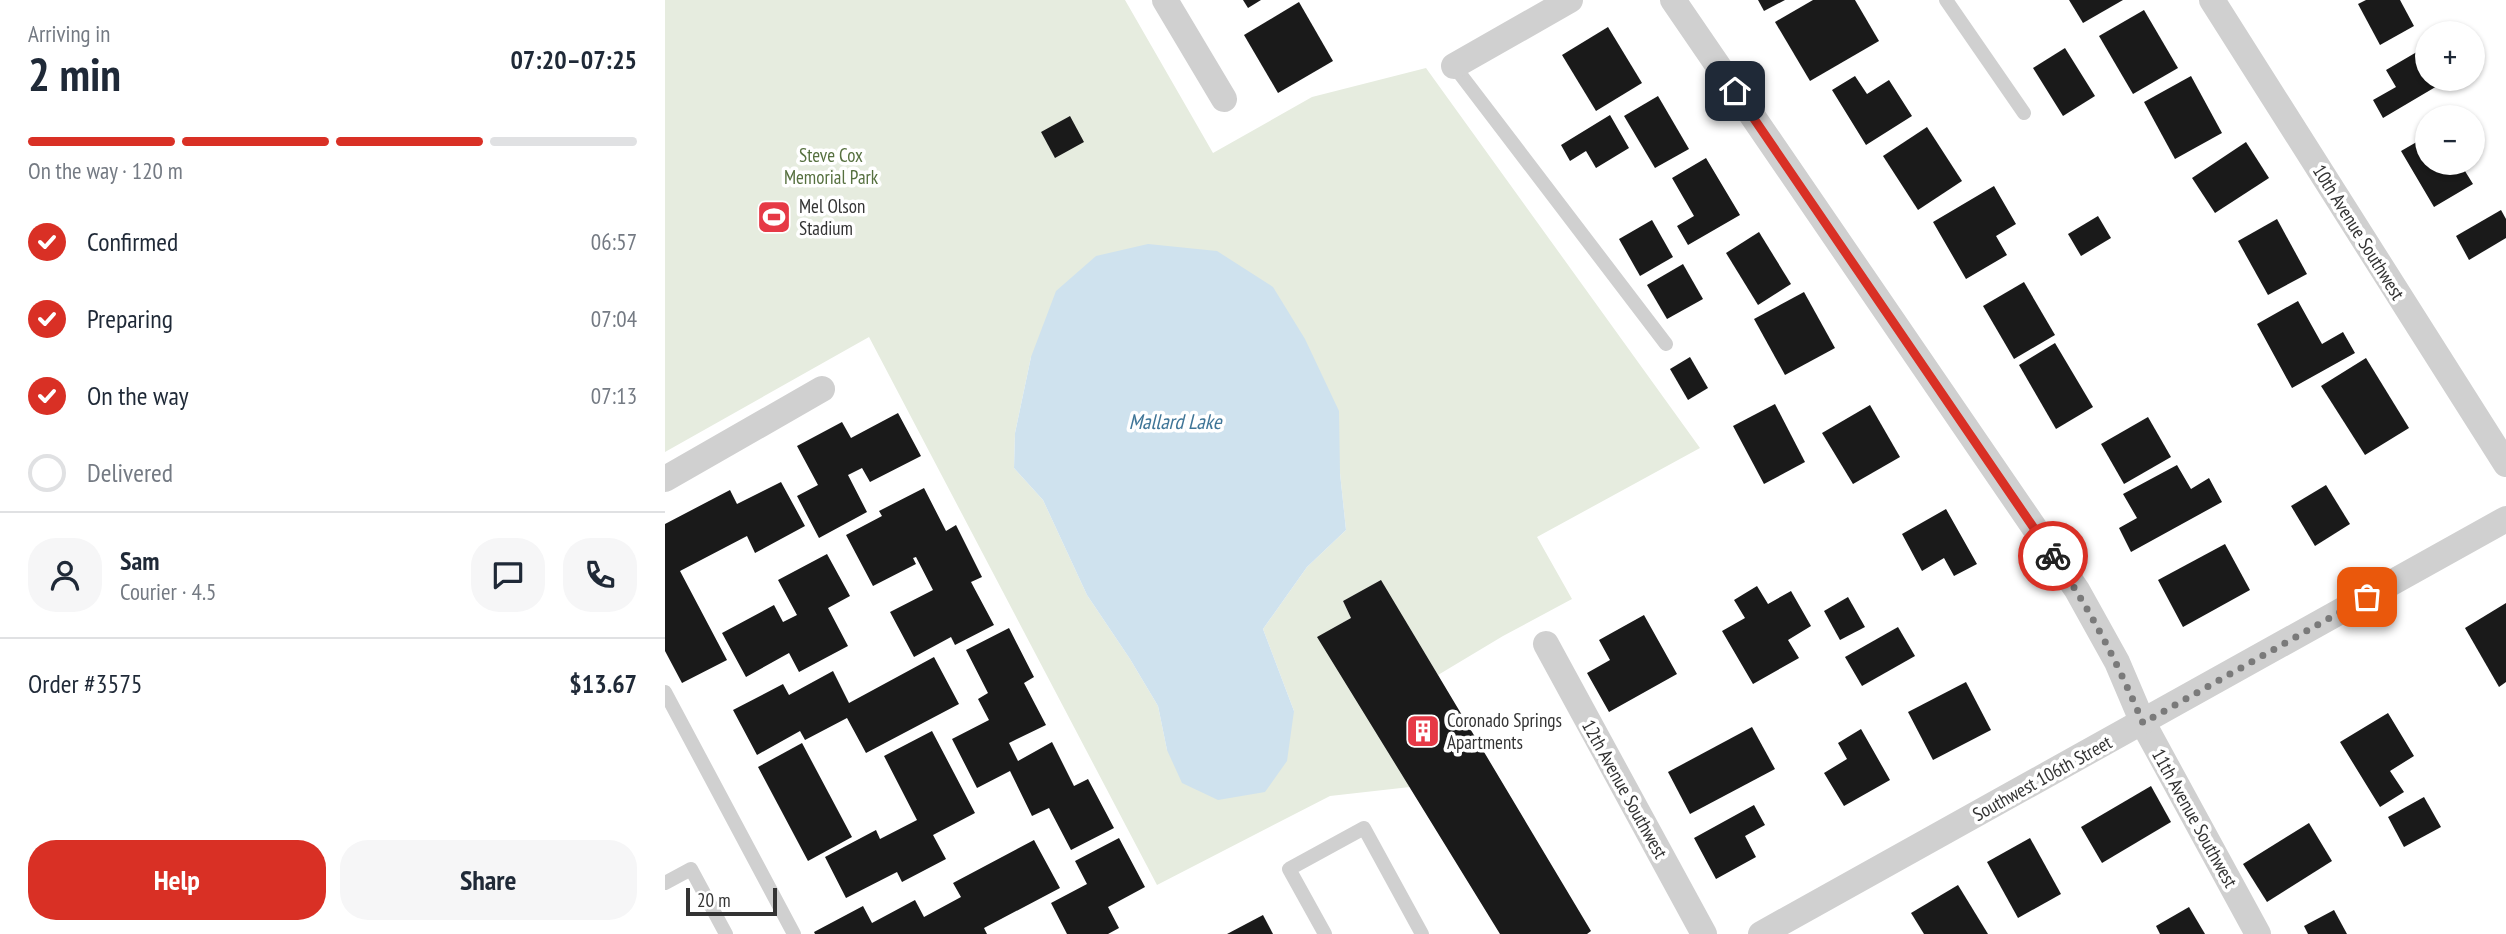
<!DOCTYPE html>
<html lang="en">
<head>
<meta charset="utf-8">
<style>
  body { margin:0; font-family:"PT Sans Narrow",sans-serif; background:#f6f6f7; color:#1f2937; height:100vh; display:flex; flex-direction:column; font-size:26px; white-space:nowrap }
  * { box-sizing:border-box; margin:0 }
  p { font-size:23px; color:#747a83 }
  .icon { flex:none; width:38px; height:38px; fill:none; stroke:currentColor; stroke-width:2; stroke-linecap:round; stroke-linejoin:round }
  .map { position:relative; flex:1; overflow:hidden }
  .sheet { display:flex; flex-direction:column; background:#fff; width:665px }
  .sheet>* { flex:none }
  .controls { position:absolute; left:1750px; top:21px; display:grid; gap:14px }
  .controls a { display:grid; place-items:center; width:70px; height:70px; border-radius:50%; background:#fff; box-shadow:0 2px 5px #0004; font-size:35px }
  .scale { position:absolute; left:21px; bottom:18px; width:91px; box-sizing:border-box; padding-left:7px; border:4px solid #333; border-top:0; font-size:19px; line-height:24px; white-space:nowrap; color:#333; -webkit-text-stroke:5px #fff; paint-order:stroke }
  .pin { position:absolute; display:grid; place-items:center; width:60px; height:60px; color:#fff; margin:-30px; border-radius:14px; box-shadow:0 4px 10px #0006 }
  .courier { position:absolute; display:grid; place-items:center; width:70px; height:70px; margin:-35px; border:5px solid #d93025; border-radius:50%; background:#fff; color:#222; box-shadow:0 2px 9px #0007 }
  .headline em { font-style:normal; font-weight:600 }
  .headline div { display:flex; flex-direction:column-reverse }
  .headline { display:flex; align-items:center; justify-content:space-between; height:119px; padding:0 28px }
  h1 { font-size:46px; font-weight:600; line-height:52px }
  .bar { display:grid; grid-template-columns:repeat(4,1fr); gap:10px 7px; align-content:center; height:84px; padding:0 28px }
  .bar i { height:9px; border-radius:5px; background:#e0e1e3 }
  .bar .active { background:#d93025 }
  .bar p { grid-column:span 4 }
  .line { display:flex; align-items:center; gap:18px; padding:0 28px; border-top:2px solid #e0e1e3 }
  .line div { flex:1 }
  .round { display:grid; place-items:center; flex:none; width:74px; height:74px; border-radius:28px; background:#f6f6f7 }
  ol { padding:0 28px; list-style:none }
  li { display:flex; align-items:center; gap:21px; height:77px }
  li p { margin-inline-start:auto }
  li .icon { padding:7px; border-radius:50%; background:#d93025; color:#fff; stroke-width:4 }
  li:last-child { color:#747a83 }
  li i { width:38px; height:38px; border:4px solid #e0e1e3; border-radius:50% }
  .primary-button { display:flex; gap:14px; margin-top:auto; padding:14px 28px }
  .primary-button a { flex:1; height:80px; border-radius:28px; background:#d93025; color:#fff; font-size:28px; font-weight:600; line-height:80px; text-align:center }
  .primary-button a+a { background:#f6f6f7; color:#1f2937 }
  main { display:flex; flex:1; min-height:0 }
  .map>svg:first-child { display:block }
  .green { fill:#e6ecdf; fill-rule:evenodd }
  .water { fill:#cfe2ee }
  .building { fill:#1a1a1a }
  .lines { fill:none; stroke-linecap:round; stroke-linejoin:round }
  .service { stroke:#d0d0d0; stroke-width:14 }
  .minor { stroke:#d0d0d0; stroke-width:26 }
  .done { stroke:#7a7a7a; stroke-width:7; stroke-dasharray:0 12.6 }
  .route { stroke:#d93025; stroke-width:9 }
  .labels { text-anchor:middle; dominant-baseline:central; stroke-width:7; stroke-linejoin:round; paint-order:stroke }
  .park-label { font-size:19px; fill:#56703f; stroke:#fff }
  .poi-label { font-size:19px; fill:#333; stroke:#fff; text-anchor:start }
  .street-label { font-size:19px; fill:#333; stroke:#fff }
  .water-label { font-size:21px; font-style:italic; fill:#3f7597; stroke:#fff }
</style>
</head>
<body>
<main>
<section class="sheet">
<div class="headline"><div><h1>2 min</h1><p>Arriving in</p></div><em>07:20–07:25</em></div>
<div class="bar"><i class="active"></i><i class="active"></i><i class="active"></i><i></i><p>On the way · 120 m</p></div>
<ol>
<li><svg class="icon" aria-label="check" viewBox="0 0 24 24"><path d="M5 12l5 5 9-10"/></svg>Confirmed<p>06:57</p></li>
<li><svg class="icon" aria-label="check" viewBox="0 0 24 24"><path d="M5 12l5 5 9-10"/></svg>Preparing<p>07:04</p></li>
<li><svg class="icon" aria-label="check" viewBox="0 0 24 24"><path d="M5 12l5 5 9-10"/></svg>On the way<p>07:13</p></li>
<li><i></i>Delivered</li>
</ol>
<div class="line" style="height:126px"><a class="round"><svg class="icon" aria-label="person" viewBox="0 0 24 24"><circle cx="12" cy="8" r="4"/><path d="M4 21q1-7 8-7t8 7"/></svg></a><div><b>Sam</b><p>Courier · 4.5</p></div><a class="round"><svg class="icon" aria-label="chat" viewBox="0 0 24 24"><path d="M4 5h16v11H9l-5 4z"/></svg></a><a class="round"><svg class="icon" aria-label="phone" viewBox="0 0 24 24"><path d="M5 4h4l2 5-3 2q2 4 5 5l2-3 5 2v4C11 20 4 13 5 4z"/></svg></a></div>
<div class="line" style="height:91px"><div>Order #3575</div><b>$13.67</b></div>
<div class="primary-button"><a>Help</a><a>Share</a></div>
</section>
<div class="map">
<svg width="1841" height="934" viewBox="0 0 1841 934">
  <rect width="100%" height="100%" fill="#fff"/>
  <path class="green" d="M0 0H460L548 153 647 97 761 68 1035 448 872 537 907 599 838 636 773 675 716 581 678 601 686 618 653 637 745 787 665 796 492 885 204 337 0 452ZM366 357 675 473 681 530 642 567 598 629 629 711 502 750 493 706 465 659 422 595 378 500 349 468 350 433Z"/>
  <polygon class="water" points="483,244 552,251 608,287 640,339 674,411 675,473 681,530 642,567 598,629 629,711 622,761 600,792 553,800 517,783 502,750 493,706 465,659 422,595 378,500 349,468 350,433 366,357 391,291 431,256"/>
  <g class="building">
    <polygon points="578,0 596,0 583,8"/>
    <polygon points="1093,0 1120,0 1099,11"/>
    <polygon points="1148,0 1190,0 1214,41 1145,81 1110,22"/>
    <polygon points="1404,0 1458,0 1418,23"/>
    <polygon points="1701,0 1735,0 1749,26 1715,45 1693,4"/>
    <polygon points="634,2 668,61 613,93 579,35"/>
    <polygon points="1479,10 1513,68 1468,94 1434,36"/>
    <polygon points="943,27 977,83 931,111 897,55"/>
    <polygon points="1762,46 1762,79 1784,79 1718,118 1708,100 1731,87 1721,70"/>
    <polygon points="1400,48 1430,96 1398,116 1368,68"/>
    <polygon points="1190,76 1202,94 1224,80 1247,116 1201,145 1167,90"/>
    <polygon points="1526,76 1557,133 1510,159 1479,102"/>
    <polygon points="993,96 1024,149 990,168 959,116"/>
    <polygon points="945,115 964,148 931,168 921,151 905,161 896,145"/>
    <polygon points="405,116 419,142 390,158 376,132"/>
    <polygon points="1262,127 1297,181 1253,210 1218,156"/>
    <polygon points="1762,136 1762,163 1795,163 1808,184 1769,207 1736,151"/>
    <polygon points="1581,142 1604,178 1550,213 1527,178"/>
    <polygon points="1041,158 1075,215 1023,245 1012,226 1029,216 1007,178"/>
    <polygon points="1329,186 1351,224 1331,236 1342,255 1301,279 1268,222"/>
    <polygon points="1836,210 1841,219 1841,238 1804,260 1791,236"/>
    <polygon points="1433,216 1446,238 1416,256 1403,234"/>
    <polygon points="1612,219 1642,274 1603,295 1573,241"/>
    <polygon points="987,220 1008,257 975,276 954,239"/>
    <polygon points="1094,232 1126,284 1093,305 1061,253"/>
    <polygon points="1018,264 1038,299 1002,319 982,285"/>
    <polygon points="1359,282 1390,335 1349,359 1318,306"/>
    <polygon points="1139,292 1170,348 1120,375 1089,319"/>
    <polygon points="1633,301 1657,344 1678,332 1690,353 1627,388 1592,324"/>
    <polygon points="1390,343 1428,407 1391,429 1354,365"/>
    <polygon points="1025,357 1043,388 1023,400 1005,369"/>
    <polygon points="1701,358 1744,428 1700,455 1656,386"/>
    <polygon points="1110,404 1140,462 1099,484 1068,426"/>
    <polygon points="1205,405 1235,457 1188,484 1157,433"/>
    <polygon points="233,413 256,456 205,482 197,468 183,475 202,512 154,538 132,496 153,485 132,446 177,422 186,438"/>
    <polygon points="1483,417 1506,457 1459,484 1436,444"/>
    <polygon points="1512,465 1526,489 1544,478 1557,502 1466,552 1454,528 1472,518 1458,494"/>
    <polygon points="116,482 140,526 90,553 82,536 15,571 62,660 17,683 0,651 0,524 65,490 72,504"/>
    <polygon points="1661,485 1685,524 1650,546 1626,506"/>
    <polygon points="259,488 281,531 291,525 317,577 306,582 329,625 290,645 286,637 249,657 225,612 268,590 251,557 248,558 251,564 208,586 181,535 217,516 214,511"/>
    <polygon points="1281,509 1312,564 1289,576 1279,558 1257,571 1237,534"/>
    <polygon points="1560,544 1585,590 1518,627 1493,580"/>
    <polygon points="162,554 185,596 163,608 183,646 134,672 124,653 81,677 57,633 109,605 118,622 132,615 113,580"/>
    <polygon points="716,580 773,675 926,931 922,934 835,934 652,637 686,618 678,601"/>
    <polygon points="1092,586 1103,604 1126,591 1146,626 1123,640 1134,658 1088,684 1057,631 1080,618 1069,600"/>
    <polygon points="1183,597 1200,627 1175,640 1159,611"/>
    <polygon points="1841,603 1841,682 1834,687 1800,628"/>
    <polygon points="979,615 1012,674 944,712 922,673 945,660 934,640"/>
    <polygon points="1233,627 1250,656 1197,686 1180,657"/>
    <polygon points="344,628 369,677 359,683 381,725 344,743 353,761 387,742 409,786 423,779 449,828 406,850 384,808 367,816 345,771 312,788 287,739 324,720 313,699 323,693 301,650"/>
    <polygon points="269,657 294,704 201,753 182,718 140,740 135,731 92,755 68,710 118,684 124,695 168,671 184,703"/>
    <polygon points="1301,682 1326,730 1268,760 1243,712"/>
    <polygon points="1723,713 1749,756 1725,771 1739,792 1715,807 1675,742"/>
    <polygon points="1087,727 1110,769 1025,814 1003,772"/>
    <polygon points="1196,729 1225,780 1179,806 1159,773 1182,759 1173,743"/>
    <polygon points="267,731 310,813 268,835 281,859 237,882 232,872 181,898 160,857 211,830 215,839 252,820 219,756"/>
    <polygon points="137,743 187,837 143,861 93,767"/>
    <polygon points="1486,786 1506,822 1437,863 1416,827"/>
    <polygon points="1759,797 1776,827 1739,847 1723,817"/>
    <polygon points="1089,805 1100,825 1080,836 1091,857 1051,879 1029,838"/>
    <polygon points="1644,823 1667,861 1602,902 1578,864"/>
    <polygon points="454,838 480,887 443,907 454,928 443,934 402,934 386,903 422,884 410,861"/>
    <polygon points="1365,838 1396,894 1353,918 1322,862"/>
    <polygon points="369,840 395,888 319,928 322,934 150,934 149,932 198,906 207,923 250,900 259,917 296,897 288,883"/>
    <polygon points="1293,885 1323,934 1259,934 1246,913"/>
    <polygon points="1524,907 1540,934 1495,934 1491,926"/>
    <polygon points="1669,910 1682,934 1643,934 1639,926"/>
    <polygon points="598,915 608,934 562,934"/>
  </g>
  <g class="lines">
    <g class="service">
      <polyline points="1281,0 1359,113"/>
      <polyline points="789,66 1001,344"/>
      <polyline points="0,692 129,934"/>
      <polyline points="0,883 26,869 61,934"/>
      <polyline points="660,934 624,869 699,828 757,934"/>
    </g>
    <g class="minor">
      <polyline points="500,0 559,99"/>
      <polyline points="1008,0 1412,590 1452,662 1478,723 1593,934"/>
      <polyline points="1547,0 1841,464"/>
      <polyline points="789,66 905,0"/>
      <polyline points="0,479 157,389"/>
      <polyline points="881,644 1039,934"/>
      <polyline points="1096,934 1841,519"/>
    </g>
  </g>
  <g class="lines">
    <path class="done" d="M1388 556C1425 608 1453 664 1478 723L1702 597"/>
    <polyline class="route" points="1070,91 1388,556"/>
  </g>
  <defs>
    <g id="stadium-square" transform="scale(1.75)"><rect x="-9" y="-9" width="18" height="18" rx="4" fill="#e63946" stroke="#fff"/><path d="M0-5a6.5 5 0 1 0 0 10a6.5 5 0 1 0 0-10ZM-3.5-1.8h7v3.6h-7Z" fill="#fff"/></g>
    <g id="building-square" transform="scale(1.75)"><rect x="-9" y="-9" width="18" height="18" rx="4" fill="#e63946" stroke="#fff"/><path d="M-4-6H4V6H1V3H-1V6H-4ZM-2.5-4.3h1.7v1.8h-1.7ZM.8-4.3h1.7v1.8H.8ZM-2.5-1h1.7V.8h-1.7ZM.8-1h1.7V.8H.8Z" fill="#fff"/></g>
  </defs>
  <g fill-rule="evenodd">
    <use href="#stadium-square" x="109" y="217"/>
    <use href="#building-square" x="758" y="731"/>
  </g>
  <g class="labels">
    <g class="park-label">
      <text x="166" y="155">Steve Cox<tspan x="166" dy="22">Memorial Park</tspan></text>
    </g>
    <g class="poi-label">
      <text x="134" y="206">Mel Olson<tspan x="134" dy="22">Stadium</tspan></text>
      <text x="782" y="720">Coronado Springs<tspan x="782" dy="22">Apartments</tspan></text>
    </g>
    <g class="street-label">
      <text transform="translate(1694 232) rotate(58)">10th Avenue Southwest</text>
      <text transform="translate(1377 778) rotate(-29)">Southwest 106th Street</text>
      <text transform="translate(960 789) rotate(61)">12th Avenue Southwest</text>
      <text transform="translate(1530 818) rotate(61)">11th Avenue Southwest</text>
    </g>
    <g class="water-label">
      <text x="510" y="421">Mallard Lake</text>
    </g>
  </g>
</svg>
<div class="controls">
<a>+</a>
<a>−</a>
</div>
<div class="scale">20 m</div>
<div class="pin" style="left:1702px;top:597px;background:#ea580c"><svg class="icon" aria-label="bag" viewBox="0 0 24 24"><path d="M5 8h14l-1 12H6zM9 8a3 3 0 0 1 6 0"/></svg></div>
<div class="pin" style="left:1070px;top:91px;background:#1f2937"><svg class="icon" aria-label="home" viewBox="0 0 24 24"><path d="M3 11l9-7 9 7M6 9v11h12V9"/></svg></div>
<div class="courier" style="left:1388px;top:556px"><svg class="icon" aria-label="bike" viewBox="0 0 24 24"><circle cx="6" cy="16" r="4"/><circle cx="18" cy="16" r="4"/><path d="M6 16l4-8h5l3 8M10 8l3 8H6M13 5h3"/></svg></div>
</div>
</main>
</body>
</html>
